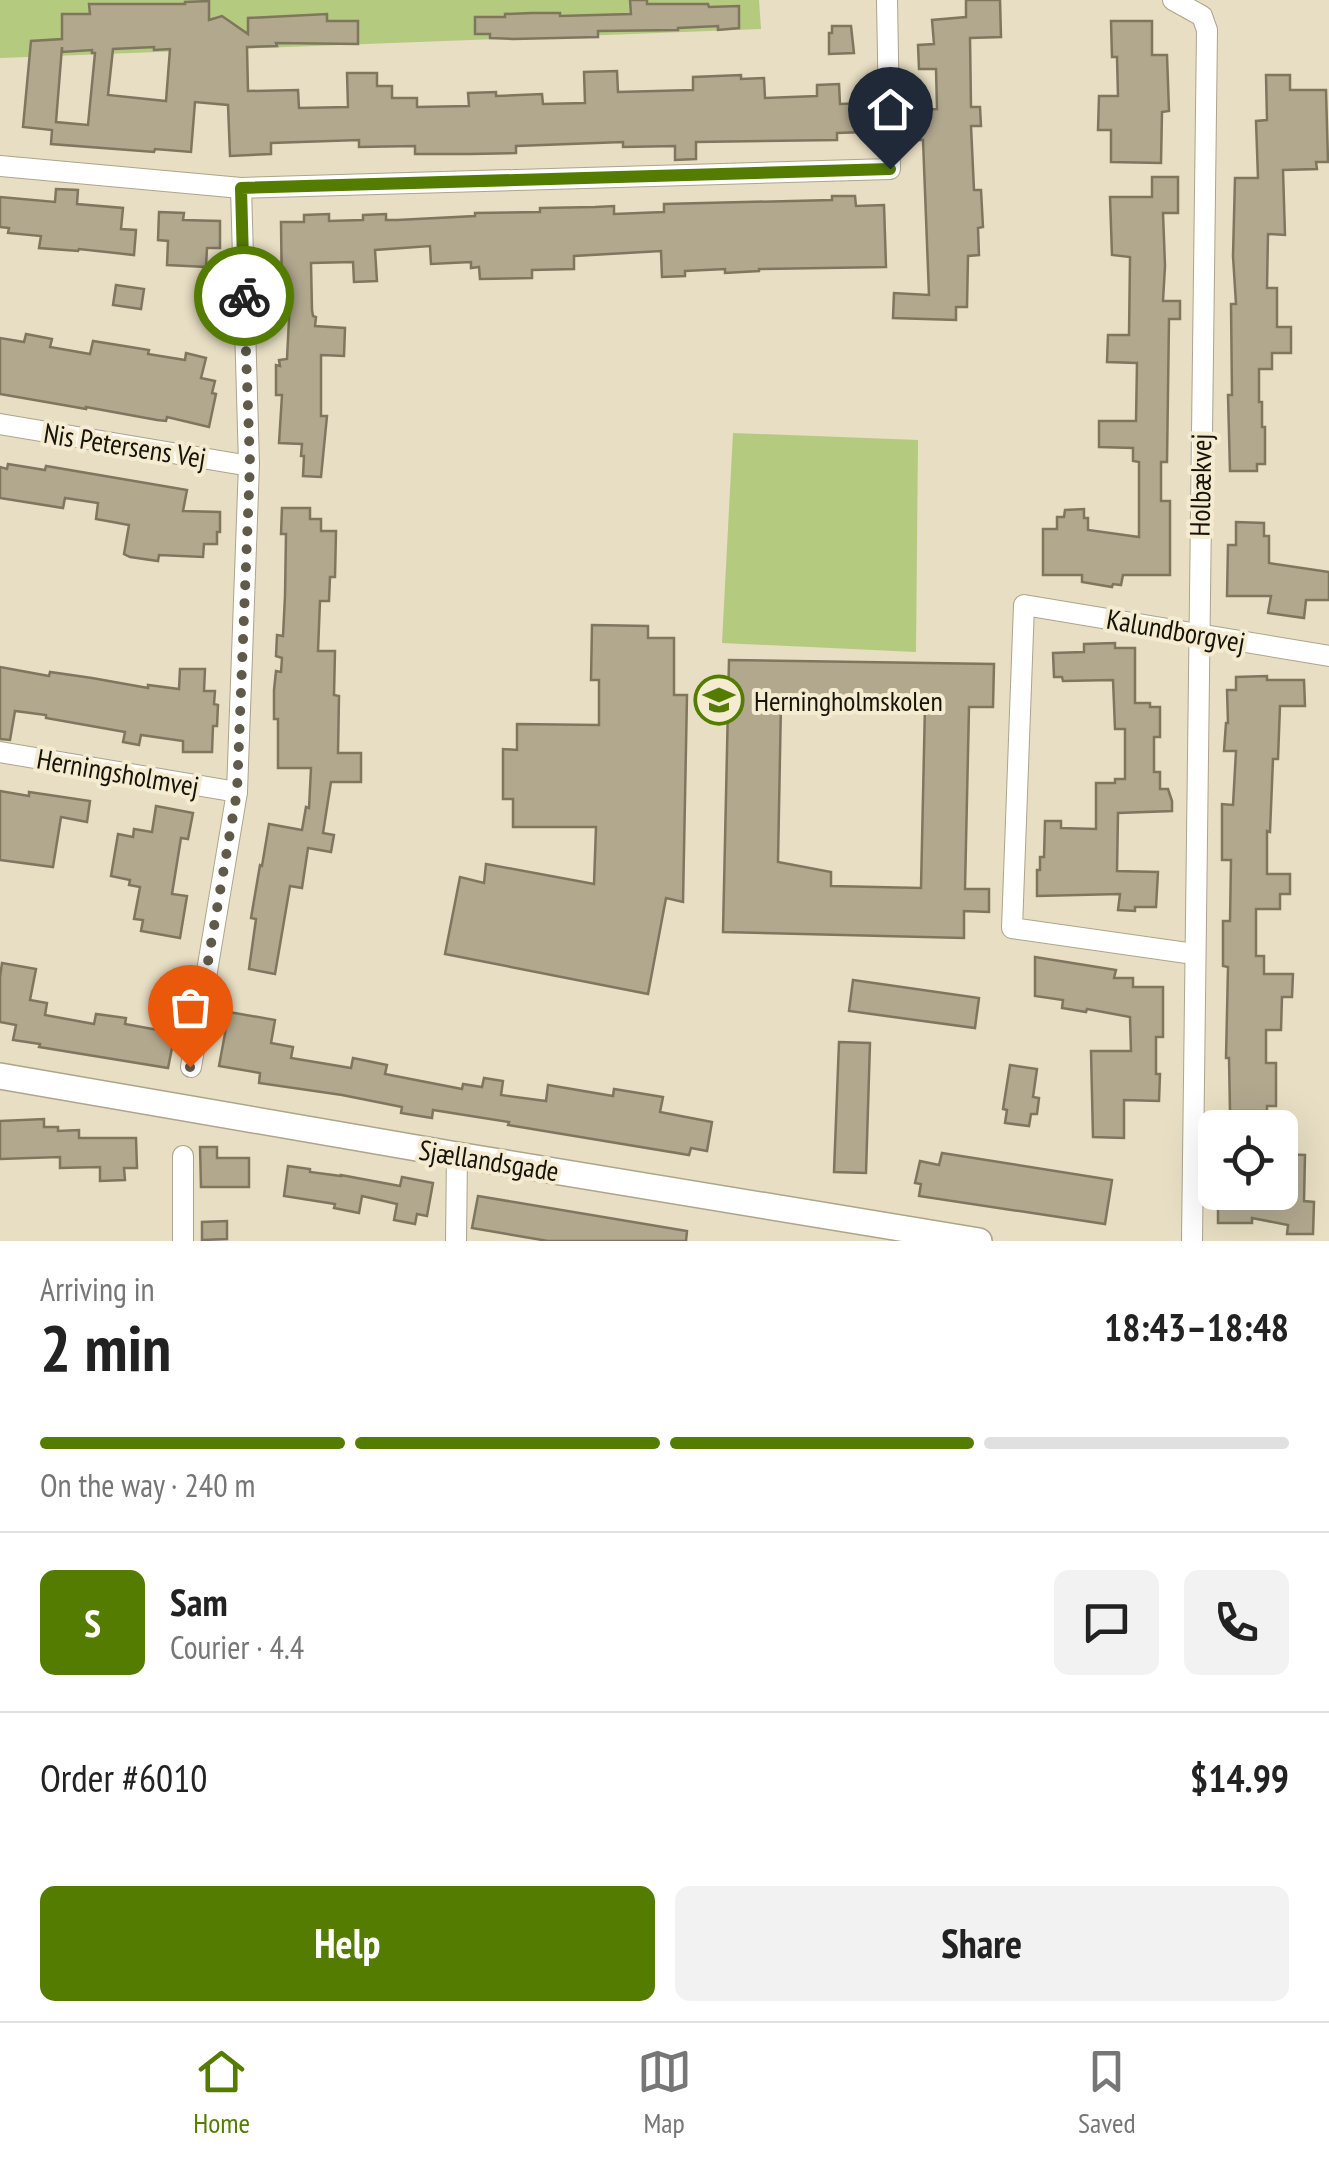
<!DOCTYPE html>
<html lang="en">
<head>
<meta charset="utf-8">
<style>
  body { margin:0; font-family:"PT Sans Narrow",sans-serif; background:#f2f2f2; color:#222; height:100vh; display:flex; flex-direction:column; font-size:38px; white-space:nowrap }
  * { box-sizing:border-box; margin:0 }
  p { font-size:32px; color:#767676 }
  .icon { flex:none; width:55px; height:55px; fill:none; stroke:currentColor; stroke-width:2; stroke-linecap:round; stroke-linejoin:round }
  .map { position:relative; height:1241px; overflow:hidden }
  .side { display:flex; flex-direction:column; background:#fff; flex:1 }
  .side>* { flex:none }
  .controls { position:absolute; left:1198px; top:1110px; display:grid; gap:20px }
  .controls a { display:grid; place-items:center; width:100px; height:100px; border-radius:15px; background:#fff; box-shadow:0 10px 40px #0002; font-size:50px }
  .pin { position:absolute; display:grid; place-items:center; width:85px; height:85px; color:#fff; margin:-102px -42px; border-radius:50% 50% 50% 0; rotate:-45deg; box-shadow:0 0 10px #0007 }
  .pin .icon { rotate:45deg }
  .courier { position:absolute; display:grid; place-items:center; width:100px; height:100px; margin:-50px; border:8px solid #547d00; border-radius:50%; background:#fff; color:#222; box-shadow:0 2px 12px #0007 }
  .head em { font-style:normal; font-weight:800 }
  .head div { display:flex; flex-direction:column-reverse }
  .head { display:flex; align-items:center; justify-content:space-between; height:170px; padding:0 40px }
  h1 { font-size:65px; font-weight:800; line-height:75px }
  .bar { display:grid; grid-template-columns:repeat(4,1fr); gap:15px 10px; align-content:center; height:120px; padding:0 40px }
  .bar i { height:12px; border-radius:8px; background:#e0e0e0 }
  .bar .current { background:#547d00 }
  .bar p { grid-column:span 4 }
  .line { display:flex; align-items:center; gap:25px; padding:0 40px; border-top:2px solid #e0e0e0 }
  .line div { flex:1 }
  .round { display:grid; place-items:center; flex:none; width:105px; height:105px; border-radius:15px; background:#f2f2f2 }
  .primary-button { display:flex; gap:20px; margin-top:auto; padding:20px 40px }
  .primary-button a { flex:1; height:115px; border-radius:15px; background:#547d00; color:#fff; font-size:40px; font-weight:800; line-height:115px; text-align:center }
  .primary-button a+a { background:#f2f2f2; color:#222 }
  .menu { display:flex; justify-content:space-around; align-items:center; height:140px; border-top:2px solid #e0e0e0; background:#fff; font-size:28px; color:#767676 }
  .menu a { display:grid; justify-items:center; gap:5px }
  .menu .current { color:#547d00 }
  .map>svg:first-child { display:block }
  .green { fill:#b3ca7f }
  .building { fill:#b1a88e; stroke:#7f765e; stroke-width:2.5; fill-rule:evenodd }
  .lines { fill:none; stroke-linecap:round; stroke-linejoin:round }
  .minor-casing { stroke:#ada48a; stroke-width:22 }
  .tertiary-casing { stroke:#ada48a; stroke-width:28 }
  .minor { stroke:#fff; stroke-width:20 }
  .tertiary { stroke:#fff; stroke-width:25 }
  .done { stroke:#5f5a4a; stroke-width:10; stroke-dasharray:0 18 }
  .route { stroke:#547d00; stroke-width:12 }
  .labels { text-anchor:middle; dominant-baseline:central; stroke-width:8; stroke-linejoin:round; paint-order:stroke }
  .street-label { font-size:28px; fill:#161309; stroke:#f5ebd0 }
  .poi-label { font-size:28px; fill:#161309; stroke:#f5ebd0; text-anchor:start }
</style>
</head>
<body>
<div class="map">
<svg width="1329" height="1241" viewBox="0 0 1329 1241">
  <rect width="100%" height="100%" fill="#e7dec3"/>
  <g class="green">
    <polygon points="0,0 759,0 761,29 0,58"/>
    <polygon points="733,433 918,440 916,652 722,643"/>
  </g>
  <g class="building">
    <polygon points="630,0 647,0 647,4 708,4 709,7 739,6 739,28 718,30 718,26 678,28 678,30 598,31 598,37 513,39 490,38 490,34 475,34 475,17 505,17 505,14 532,13 560,13 560,16 631,14"/>
    <polygon points="966,0 1000,0 1001,37 970,38 971,107 980,107 981,126 971,126 974,190 981,190 983,227 978,228 979,255 968,256 967,307 956,307 956,320 893,318 894,293 929,295 923,140 919,140 917,110 937,109 936,69 919,69 918,45 934,44 932,20 966,17"/>
    <path d="M209 1V20L222 16 248 34V18L327 14V21H358V44L276 43 277 46 247 47 248 91 298 90 299 108 348 107 347 73H377V86H392V98H417V107L469 106 468 93 496 92V96L542 94 543 104 585 103 584 72 617 71 618 92 693 90V77L741 75V79L764 78 765 98 817 96V85L839 84 840 104 863 103 864 132 837 133V140L696 142V159L675 160V146L623 147V142L516 146V153L470 154H415V146L359 147V140L271 143V154L230 156 228 105 195 102 191 152 155 149 154 152 51 144 52 130 23 127 31 41 62 39V14H90L89 4H185V2ZM62 47V52L92 50V53H95L88 125 56 122ZM154 47V50L170 49 166 101 108 95 113 49Z"/>
    <polygon points="1111,21 1152,21 1152,55 1167,55 1169,111 1162,112 1161,163 1111,162 1111,130 1098,130 1099,96 1118,96 1117,57 1112,57"/>
    <polygon points="832,26 851,26 854,53 829,54 829,33 832,33"/>
    <polygon points="1266,75 1290,75 1290,90 1326,90 1328,162 1316,162 1317,169 1283,170 1285,235 1268,234 1267,288 1277,288 1277,327 1291,327 1291,353 1272,353 1272,369 1259,369 1259,402 1262,402 1262,427 1265,427 1265,464 1257,464 1257,471 1230,471 1228,395 1232,395 1231,304 1236,304 1233,256 1235,178 1258,178 1256,121 1267,120"/>
    <polygon points="1152,177 1178,177 1178,213 1163,213 1165,266 1163,301 1180,301 1180,319 1169,319 1167,462 1161,462 1161,501 1170,501 1170,575 1123,575 1121,585 1113,584 1112,587 1082,582 1082,575 1043,575 1043,529 1057,529 1057,517 1064,517 1065,510 1084,509 1084,518 1088,518 1088,530 1139,537 1139,462 1133,461 1133,448 1099,447 1099,421 1136,421 1137,363 1107,362 1108,335 1129,335 1130,257 1112,255 1110,197 1152,197"/>
    <polygon points="56,189 78,190 77,204 123,208 121,229 136,230 134,255 79,249 78,251 39,248 41,236 8,233 9,228 0,227 0,197 55,202"/>
    <polygon points="832,196 855,196 856,206 884,205 886,267 759,269 759,271 725,273 725,269 685,271 685,276 662,277 661,251 574,256 574,269 532,270 532,278 480,279 479,267 471,268 471,262 431,264 430,246 375,250 377,281 354,282 353,262 311,263 312,310 313,316 316,317 315,326 345,328 344,356 321,355 321,416 327,416 321,477 303,476 304,456 301,456 302,444 279,443 282,395 276,395 276,365 280,366 279,360 287,359 290,299 282,299 281,222 304,222 304,215 329,214 329,221 363,220 363,215 386,214 386,220 397,220 475,216 475,213 540,212 540,208 595,207 614,206 614,214 664,212 664,204 832,200"/>
    <polygon points="159,212 184,213 183,220 220,221 220,248 207,248 206,267 167,265 168,241 158,240"/>
    <polygon points="116,285 144,289 141,309 113,305"/>
    <polygon points="26,334 52,339 50,347 90,354 93,341 149,350 148,354 185,360 186,353 206,358 201,378 215,381 212,393 216,394 209,427 167,417 166,421 157,420 86,407 86,409 0,394 0,338 24,342"/>
    <polygon points="8,464 45,470 46,466 187,490 183,511 220,512 220,532 217,532 217,544 204,544 203,557 159,555 158,561 130,557 124,554 129,525 96,519 98,503 65,498 63,508 0,498 0,467 7,469"/>
    <polygon points="282,508 310,508 310,519 321,519 321,531 336,531 335,577 330,577 329,601 320,601 318,651 335,651 334,695 339,696 338,753 361,753 361,782 331,782 323,833 334,835 331,852 308,848 302,888 290,886 275,974 249,969 256,919 251,918 260,865 262,866 269,824 302,830 306,807 309,808 311,768 278,768 278,719 274,719 274,690 276,671 281,672 282,658 276,656 277,635 283,636 285,596 286,534 281,534"/>
    <polygon points="1236,522 1264,523 1264,536 1269,536 1269,563 1329,572 1329,600 1306,600 1304,618 1268,613 1271,596 1227,596 1228,545 1236,545"/>
    <polygon points="592,625 648,626 648,638 674,638 674,695 687,695 683,902 666,898 648,994 445,954 460,877 484,883 486,864 594,884 596,827 513,827 513,799 503,799 503,749 517,750 517,724 599,725 599,680 591,680"/>
    <polygon points="1115,643 1115,648 1135,648 1135,703 1150,703 1150,707 1160,707 1160,737 1154,737 1154,772 1160,772 1160,789 1168,789 1172,801 1172,811 1118,813 1117,871 1158,872 1156,907 1135,907 1135,911 1118,910 1120,894 1037,896 1037,870 1040,870 1040,857 1044,857 1045,821 1061,821 1061,828 1096,829 1096,783 1115,783 1115,779 1125,779 1125,729 1115,729 1113,680 1063,681 1062,677 1054,677 1053,653 1084,652 1084,644"/>
    <path d="M729 660 994 664 993 707H969L965 889H989V912L964 911V938L723 932ZM781 702 925 705 921 888 831 886V872L778 862Z"/>
    <polygon points="0,667 49,676 50,672 92,678 148,688 148,685 179,689 180,669 205,669 204,691 215,691 214,704 218,705 217,726 213,726 212,752 183,752 183,741 141,735 139,745 123,742 125,732 46,718 46,715 15,711 10,740 0,739"/>
    <polygon points="1267,676 1267,680 1304,680 1305,706 1280,706 1278,759 1273,759 1270,832 1267,831 1267,874 1290,874 1290,894 1280,894 1280,909 1256,909 1256,956 1264,956 1264,974 1293,974 1292,997 1282,997 1281,1030 1266,1030 1266,1063 1276,1063 1276,1106 1267,1106 1267,1111 1230,1111 1229,1058 1226,1058 1228,967 1223,966 1223,921 1230,921 1231,860 1222,860 1222,804 1233,805 1236,751 1224,751 1226,723 1228,723 1227,690 1236,690 1236,677"/>
    <polygon points="0,791 29,796 29,792 90,801 87,822 61,817 53,867 0,860"/>
    <polygon points="156,806 193,813 188,839 181,838 172,894 187,896 180,938 141,931 143,920 134,919 140,887 129,885 130,880 111,876 118,834 133,837 134,829 152,832"/>
    <polygon points="1035,957 1116,970 1114,978 1133,978 1133,987 1163,987 1163,1037 1156,1037 1156,1074 1160,1074 1159,1101 1124,1100 1124,1138 1093,1137 1091,1051 1131,1051 1130,1017 1087,1009 1086,1012 1062,1008 1063,1000 1035,996"/>
    <polygon points="2,963 36,969 30,1000 47,1003 45,1015 94,1024 96,1014 126,1018 125,1024 175,1033 168,1068 39,1047 40,1044 13,1040 16,1025 0,1022 0,977"/>
    <polygon points="853,980 979,998 975,1028 849,1011"/>
    <polygon points="229,1012 275,1020 271,1043 293,1047 291,1058 351,1068 353,1058 387,1065 385,1074 462,1089 463,1084 482,1087 484,1078 503,1081 501,1095 546,1101 548,1085 613,1096 614,1089 663,1097 660,1112 712,1122 707,1151 691,1148 689,1155 508,1125 509,1122 433,1110 432,1118 401,1113 402,1107 342,1095 259,1083 260,1073 219,1066"/>
    <polygon points="839,1042 870,1043 866,1173 834,1172"/>
    <polygon points="1010,1065 1037,1069 1033,1097 1039,1098 1037,1114 1031,1114 1029,1126 1005,1123 1007,1110 1003,1109"/>
    <polygon points="44,1119 44,1127 58,1127 58,1131 79,1130 79,1138 136,1138 137,1168 124,1168 125,1180 100,1181 100,1167 60,1168 60,1157 0,1159 0,1121"/>
    <polygon points="200,1147 217,1147 217,1158 249,1158 249,1187 201,1187"/>
    <polygon points="942,1153 1112,1180 1105,1224 919,1196 921,1184 915,1183 920,1161 939,1165"/>
    <polygon points="1280,1154 1305,1155 1304,1201 1314,1202 1313,1234 1287,1234 1288,1225 1252,1218 1252,1223 1218,1223 1218,1192 1280,1192"/>
    <polygon points="288,1166 310,1169 310,1172 341,1176 341,1175 400,1186 402,1177 433,1183 427,1216 417,1214 415,1224 394,1220 397,1204 362,1196 359,1213 334,1208 335,1204 284,1196"/>
    <polygon points="478,1196 687,1231 686,1241 548,1241 472,1228"/>
    <polygon points="227,1221 227,1239 202,1240 202,1222"/>
  </g>
  <g class="lines">
    <g class="minor-casing">
      <g id="minor">
        <polyline points="1173,0 1202,16 1207,30 1192,1241"/>
        <polyline points="0,166 241,188 890,169 887,0"/>
        <polyline points="0,424 238,464 249,464"/>
        <polyline points="0,752 237,792"/>
        <polyline points="1194,954 1012,928 1024,605 1329,656"/>
        <polyline points="191,1067 237,792 249,464 241,188"/>
        <polyline points="183,1156 183,1241"/>
        <polyline points="456,1241 457,1155"/>
      </g>
    </g>
    <g class="tertiary-casing">
      <polyline id="tertiary" points="0,1076 457,1155 979,1241"/>
    </g>
    <use href="#minor" class="minor"/>
    <use href="#tertiary" class="tertiary"/>
  </g>
  <g class="lines">
    <polyline class="done" points="190,1067 237,792 250,464 244,296"/>
    <polyline class="route" points="244,296 241,188 890,169"/>
  </g>
  <defs>
    <g id="school-ring" transform="scale(2.5)"><circle r="9.5" fill="#f5ebd0" stroke="#547d00" stroke-width="1.5"/><path d="M0-5L7-2L0 1L-7-2ZM-4 1L0 2.5L4 1V4Q0 6-4 4Z" fill="#547d00"/></g>
  </defs>
  <g fill-rule="evenodd">
    <use href="#school-ring" x="719" y="700"/>
  </g>
  <g class="labels">
    <g class="street-label">
      <text transform="translate(125 445) rotate(9)">Nis Petersens Vej</text>
      <text transform="translate(1200 485) rotate(-89)">Holbækvej</text>
      <text transform="translate(1176 630) rotate(10)">Kalundborgvej</text>
      <text transform="translate(118 772) rotate(10)">Herningsholmvej</text>
      <text transform="translate(489 1160) rotate(9)">Sjællandsgade</text>
    </g>
    <g class="poi-label">
      <text x="754" y="700">Herningholmskolen</text>
    </g>
  </g>
</svg>
<div class="controls">
<a><svg class="icon" aria-label="locate" viewBox="0 0 24 24"><circle cx="12" cy="12" r="6"/><path d="M12 2v4M12 18v4M2 12h4M18 12h4"/></svg></a>
</div>
<div class="pin" style="left:190px;top:1067px;background:#ea580c"><svg class="icon" aria-label="bag" viewBox="0 0 24 24"><path d="M5 8h14l-1 12H6zM9 8a3 3 0 0 1 6 0"/></svg></div>
<div class="pin" style="left:890px;top:169px;background:#1f2937"><svg class="icon" aria-label="home" viewBox="0 0 24 24"><path d="M3 11l9-7 9 7M6 9v11h12V9"/></svg></div>
<div class="courier" style="left:244px;top:296px"><svg class="icon" aria-label="bike" viewBox="0 0 24 24"><circle cx="6" cy="16" r="4"/><circle cx="18" cy="16" r="4"/><path d="M6 16l4-8h5l3 8M10 8l3 8H6M13 5h3"/></svg></div>
</div>
<section class="side">
<div class="head"><div><h1>2 min</h1><p>Arriving in</p></div><em>18:43–18:48</em></div>
<div class="bar"><i class="current"></i><i class="current"></i><i class="current"></i><i></i><p>On the way · 240 m</p></div>
<div class="line" style="height:180px"><b class="round" style="background:#547d00;color:#fff">S</b><div><b>Sam</b><p>Courier · 4.4</p></div><a class="round"><svg class="icon" aria-label="chat" viewBox="0 0 24 24"><path d="M4 5h16v11H9l-5 4z"/></svg></a><a class="round"><svg class="icon" aria-label="phone" viewBox="0 0 24 24"><path d="M5 4h4l2 5-3 2q2 4 5 5l2-3 5 2v4C11 20 4 13 5 4z"/></svg></a></div>
<div class="line" style="height:130px"><div>Order #6010</div><b>$14.99</b></div>
<div class="primary-button"><a>Help</a><a>Share</a></div>
</section>
<nav class="menu">
<a class="current"><svg class="icon" aria-label="home" viewBox="0 0 24 24"><path d="M3 11l9-7 9 7M6 9v11h12V9"/></svg>Home</a>
<a><svg class="icon" aria-label="map" viewBox="0 0 24 24"><path d="M3 6l6-2 6 2 6-2v14l-6 2-6-2-6 2zM9 4v14M15 6v14"/></svg>Map</a>
<a><svg class="icon" aria-label="saved" viewBox="0 0 24 24"><path d="M7 4h10v16l-5-4-5 4z"/></svg>Saved</a>
</nav>
</body>
</html>
